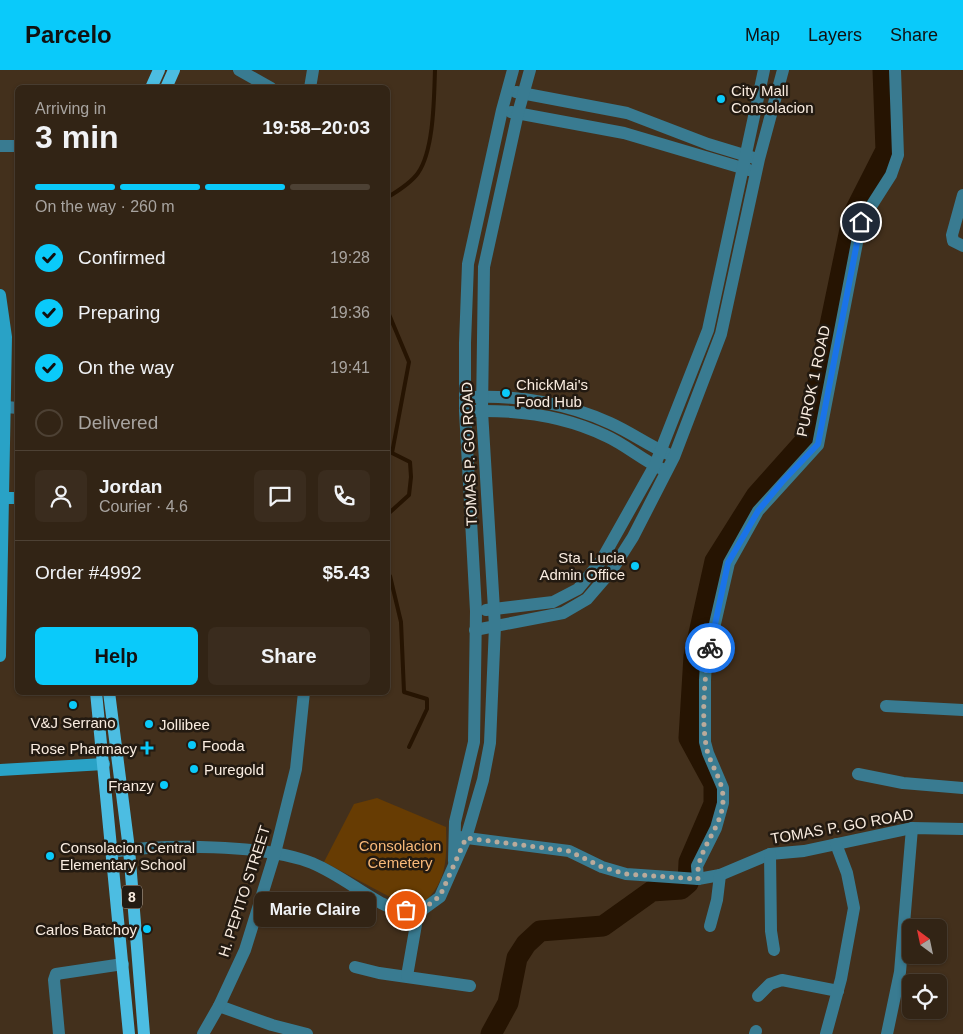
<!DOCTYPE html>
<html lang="en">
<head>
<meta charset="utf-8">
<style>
  body { margin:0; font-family:Arial,sans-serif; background:#3a2c1e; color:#f1f3f6; height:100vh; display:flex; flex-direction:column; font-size:19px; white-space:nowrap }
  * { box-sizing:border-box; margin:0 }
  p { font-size:16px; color:#a8a4a0 }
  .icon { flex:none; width:28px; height:28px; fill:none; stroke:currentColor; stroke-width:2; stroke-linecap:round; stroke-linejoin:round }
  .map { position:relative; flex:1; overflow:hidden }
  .drawer { position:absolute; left:15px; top:15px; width:375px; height:610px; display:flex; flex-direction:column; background:#322415; border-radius:8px; box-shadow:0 1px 4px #0004,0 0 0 1px #4d4134 }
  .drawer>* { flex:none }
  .needle { width:32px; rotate:327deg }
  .fabs { position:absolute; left:902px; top:849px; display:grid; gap:10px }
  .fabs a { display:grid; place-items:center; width:45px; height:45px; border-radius:8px; background:#322415; box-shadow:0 1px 4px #0004,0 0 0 1px #4d4134; font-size:25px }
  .pin { position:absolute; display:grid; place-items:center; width:42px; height:42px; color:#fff; margin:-21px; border:2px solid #fff; border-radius:50%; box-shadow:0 1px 5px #0007 }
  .courier { position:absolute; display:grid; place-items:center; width:50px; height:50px; margin:-25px; border:4px solid #1a73e8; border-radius:50%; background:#fff; color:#222; box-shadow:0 1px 6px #0007 }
  .bubble { position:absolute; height:35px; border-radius:8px; background:#322415; box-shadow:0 1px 4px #0004,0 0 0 1px #4d4134; font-size:16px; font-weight:700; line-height:35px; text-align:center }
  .summary em { font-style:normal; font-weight:700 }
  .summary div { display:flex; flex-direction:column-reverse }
  .summary { display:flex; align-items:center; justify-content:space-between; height:85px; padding:0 20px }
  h1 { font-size:32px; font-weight:700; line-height:38px }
  .bar { display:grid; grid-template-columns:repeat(4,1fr); gap:8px 5px; align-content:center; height:60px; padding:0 20px }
  .bar i { height:6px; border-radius:4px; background:#4d4134 }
  .bar .active { background:#0acafa }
  .bar p { grid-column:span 4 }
  .line { display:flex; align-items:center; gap:12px; padding:0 20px; border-top:1px solid #4d4134 }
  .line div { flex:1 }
  .round { display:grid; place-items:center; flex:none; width:52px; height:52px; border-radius:8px; background:#3a2c1e }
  ol { padding:0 20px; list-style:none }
  li { display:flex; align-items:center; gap:15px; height:55px }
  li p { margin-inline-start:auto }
  li .icon { padding:5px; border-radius:50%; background:#0acafa; color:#111; stroke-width:4 }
  li:last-child { color:#a8a4a0 }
  li i { width:28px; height:28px; border:2px solid #4d4134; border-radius:50% }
  .action { display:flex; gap:10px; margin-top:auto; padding:10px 20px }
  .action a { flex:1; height:58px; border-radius:8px; background:#0acafa; color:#111; font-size:20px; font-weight:700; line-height:58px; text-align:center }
  .action a+a { background:#3a2c1e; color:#f1f3f6 }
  header { display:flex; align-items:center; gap:30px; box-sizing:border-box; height:70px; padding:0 25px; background:#0acafa; color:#111 }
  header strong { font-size:24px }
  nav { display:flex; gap:28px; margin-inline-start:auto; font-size:18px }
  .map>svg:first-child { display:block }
  .green { fill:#673c03 }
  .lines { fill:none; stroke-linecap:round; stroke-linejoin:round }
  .stream { stroke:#261402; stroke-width:4 }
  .river { stroke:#261402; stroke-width:21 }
  .street { stroke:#397b91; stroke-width:12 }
  .secondary { stroke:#29a2c6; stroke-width:12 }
  .primary { stroke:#4cbde2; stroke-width:12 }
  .done { stroke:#b9aa9b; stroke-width:5; stroke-dasharray:0 9 }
  .route { stroke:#1a73e8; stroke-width:6 }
  .poi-dot { fill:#0acafa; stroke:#231a11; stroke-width:2 }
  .labels { text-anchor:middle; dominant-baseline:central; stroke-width:5; stroke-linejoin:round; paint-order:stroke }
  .shield { fill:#231a11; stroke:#b9ada2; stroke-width:1 }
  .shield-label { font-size:14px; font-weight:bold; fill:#f9ece0 }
  .poi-label { font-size:15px; fill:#f9ece0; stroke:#231a11; text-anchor:start }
  .street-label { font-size:15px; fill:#f9ece0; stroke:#231a11 }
  .park-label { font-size:15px; fill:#f9b979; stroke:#231a11 }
</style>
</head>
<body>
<header>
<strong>Parcelo</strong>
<nav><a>Map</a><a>Layers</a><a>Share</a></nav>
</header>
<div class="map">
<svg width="963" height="964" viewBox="0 0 963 964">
  <rect width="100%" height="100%" fill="#43301c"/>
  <path class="green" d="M377 728 446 757C447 792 447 814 418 838L405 835 324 792 354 734Z"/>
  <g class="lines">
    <g class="stream">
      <path d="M388 127C398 121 411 113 418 103 434 80 434 28 435 0"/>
      <polyline points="388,242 409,292 392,383 410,392 411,407 409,425 388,444"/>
      <polyline points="388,505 390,506 401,552 404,622 427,629 427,639 409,677"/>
    </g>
    <polyline class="river" points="491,964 508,933 517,888 526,874 540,861 603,856 652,821 681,819 688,813 689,792 714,734 714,714 689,668 694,586 715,491 756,426 806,370 853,145 886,80 883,0"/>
    <g class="street">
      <polyline points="239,0 271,18"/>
      <polyline points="310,18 313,0"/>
      <polyline points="516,22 627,43 708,74 754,88"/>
      <polyline points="511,42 624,63 749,100"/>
      <polyline points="0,76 18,76"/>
      <polyline points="963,125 952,165 953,171 963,176"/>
      <path d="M474 327C519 325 569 334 610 353 630 362 648 375 668 384"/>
      <polyline points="6,337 18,338"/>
      <path d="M475 341C520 340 565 346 606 366 626 375 642 390 662 399"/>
      <polyline points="486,540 553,532 578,519 601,491 655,395 708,260 764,0"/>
      <polyline points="475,560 563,543 587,529 612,500 633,467 674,387 721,264 759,89 783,0"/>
      <polyline points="886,636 963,640"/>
      <polyline points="858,704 903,713 963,718"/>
      <polyline points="459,767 569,781 602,797 626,804 698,809 720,805 770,784 804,781 912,758 963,759"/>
      <path d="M112 782C164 774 264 774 312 793 338 804 357 820 381 833 391 839 406 840 418 843L440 827 466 768 483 710 490 673 495 556 482 341 484 197 518 43 530 0"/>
      <polyline points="770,784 771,861 774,880"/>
      <polyline points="454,791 455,752 474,672 476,541 465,341 465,273 468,194 502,40 513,0"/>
      <polyline points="698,809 697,796 716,758 723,733 723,718 708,683 705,672 705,610 706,593 729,493 758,441 818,375 861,152 891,105 898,85 895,0"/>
      <polyline points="710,856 717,830 720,805"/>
      <polyline points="355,897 379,903 470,916"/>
      <polyline points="407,906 418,843"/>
      <polyline points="758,926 770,914 782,910 838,921"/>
      <polyline points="219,936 272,955 307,964"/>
      <polyline points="59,964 54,910 56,904 123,894"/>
      <polyline points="203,964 219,936 245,880 275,783 296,699 304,622"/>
      <polyline points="755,964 756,961"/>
      <polyline points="826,964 841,909 854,838 847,803 836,774"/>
      <polyline points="887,964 900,902 912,758"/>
    </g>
    <g class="secondary">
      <polyline points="0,225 6,267 0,586"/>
      <polyline points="2,428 18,428"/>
      <polyline points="0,700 104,694"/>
    </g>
    <g class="primary">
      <polyline points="151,18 159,0"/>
      <polyline points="166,18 174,0"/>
      <polyline points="96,622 129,964"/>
      <polyline points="109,622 129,779 144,964"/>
    </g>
  </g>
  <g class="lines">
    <path class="done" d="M406 840 418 843 440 826 466 768 569 781 602 797 626 804 698 809C695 780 722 760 723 731 724 712 712 698 707 680 701 654 704 604 710 578"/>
    <polyline class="route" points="710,578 728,493 758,441 782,412 818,374 861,152"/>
  </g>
  <g class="poi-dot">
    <circle cx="721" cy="29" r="5"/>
    <circle cx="506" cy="323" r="5"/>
    <circle cx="635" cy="496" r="5"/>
    <circle cx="73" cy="635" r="5"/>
    <circle cx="149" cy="654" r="5"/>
    <circle cx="192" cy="675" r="5"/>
    <path d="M144.5 670.5h5v5h5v5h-5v5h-5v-5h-5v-5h5z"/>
    <circle cx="194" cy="699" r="5"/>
    <circle cx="164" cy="715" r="5"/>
    <circle cx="50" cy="786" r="5"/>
    <circle cx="147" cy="859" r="5"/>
  </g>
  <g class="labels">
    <rect class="shield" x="122" y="815.5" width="20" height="23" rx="4"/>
    <g class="shield-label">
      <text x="132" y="827">8</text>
    </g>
    <g class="poi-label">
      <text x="731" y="20">City Mall<tspan x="731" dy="17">Consolacion</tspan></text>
      <text x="516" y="314">ChickMai's<tspan x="516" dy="17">Food Hub</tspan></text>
      <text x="625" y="487" text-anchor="end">Sta. Lucia<tspan x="625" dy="17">Admin Office</tspan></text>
      <text x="73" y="652" text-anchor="middle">V&amp;J Serrano</text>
      <text x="159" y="654">Jollibee</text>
      <text x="202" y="675">Fooda</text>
      <text x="137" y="678" text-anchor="end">Rose Pharmacy</text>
      <text x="204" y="699">Puregold</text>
      <text x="154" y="715" text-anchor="end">Franzy</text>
      <text x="60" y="777">Consolacion Central<tspan x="60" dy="17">Elementary School</tspan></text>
      <text x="137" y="859" text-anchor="end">Carlos Batchoy</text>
    </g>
    <g class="street-label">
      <text transform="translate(813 311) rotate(-78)">PUROK 1 ROAD</text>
      <text transform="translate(469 384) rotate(-92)">TOMAS P. GO ROAD</text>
      <text transform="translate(842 756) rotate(-10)">TOMAS P. GO ROAD</text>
      <text transform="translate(244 821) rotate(-72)">H. PEPITO STREET</text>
    </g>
    <g class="park-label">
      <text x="400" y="775">Consolacion<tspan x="400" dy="17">Cemetery</tspan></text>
    </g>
  </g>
</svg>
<div class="fabs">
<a><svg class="needle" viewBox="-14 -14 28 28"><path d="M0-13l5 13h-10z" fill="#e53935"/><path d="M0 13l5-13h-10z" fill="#a8a4a0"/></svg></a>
<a><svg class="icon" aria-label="locate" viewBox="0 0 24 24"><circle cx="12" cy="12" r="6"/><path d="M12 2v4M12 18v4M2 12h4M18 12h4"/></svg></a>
</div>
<div class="pin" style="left:406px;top:840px;background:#ea580c"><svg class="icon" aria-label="bag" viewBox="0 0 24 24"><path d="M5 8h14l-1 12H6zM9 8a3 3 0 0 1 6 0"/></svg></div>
<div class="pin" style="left:861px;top:152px;background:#1f2937"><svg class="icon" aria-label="home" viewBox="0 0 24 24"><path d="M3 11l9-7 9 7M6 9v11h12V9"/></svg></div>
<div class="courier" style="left:710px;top:578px"><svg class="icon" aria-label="bike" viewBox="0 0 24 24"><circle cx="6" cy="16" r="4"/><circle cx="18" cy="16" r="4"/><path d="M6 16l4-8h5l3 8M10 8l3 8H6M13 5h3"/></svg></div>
<div class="bubble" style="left:254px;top:822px;width:122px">Marie Claire</div>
<section class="drawer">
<div class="summary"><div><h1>3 min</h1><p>Arriving in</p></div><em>19:58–20:03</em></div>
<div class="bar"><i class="active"></i><i class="active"></i><i class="active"></i><i></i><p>On the way · 260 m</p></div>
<ol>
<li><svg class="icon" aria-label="check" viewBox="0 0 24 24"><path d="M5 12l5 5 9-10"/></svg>Confirmed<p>19:28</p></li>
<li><svg class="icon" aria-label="check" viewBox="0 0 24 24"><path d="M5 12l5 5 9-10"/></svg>Preparing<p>19:36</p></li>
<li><svg class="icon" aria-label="check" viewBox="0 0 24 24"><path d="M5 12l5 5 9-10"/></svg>On the way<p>19:41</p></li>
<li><i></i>Delivered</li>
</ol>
<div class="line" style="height:90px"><a class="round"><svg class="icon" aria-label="person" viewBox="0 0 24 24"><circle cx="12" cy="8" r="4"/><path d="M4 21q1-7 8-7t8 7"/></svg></a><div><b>Jordan</b><p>Courier · 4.6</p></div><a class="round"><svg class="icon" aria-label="chat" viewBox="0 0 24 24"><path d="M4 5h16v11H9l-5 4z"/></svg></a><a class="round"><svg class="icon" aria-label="phone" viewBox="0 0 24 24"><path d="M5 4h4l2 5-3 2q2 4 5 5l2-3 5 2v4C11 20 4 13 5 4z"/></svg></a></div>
<div class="line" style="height:65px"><div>Order #4992</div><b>$5.43</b></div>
<div class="action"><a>Help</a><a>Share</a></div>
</section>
</div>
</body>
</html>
